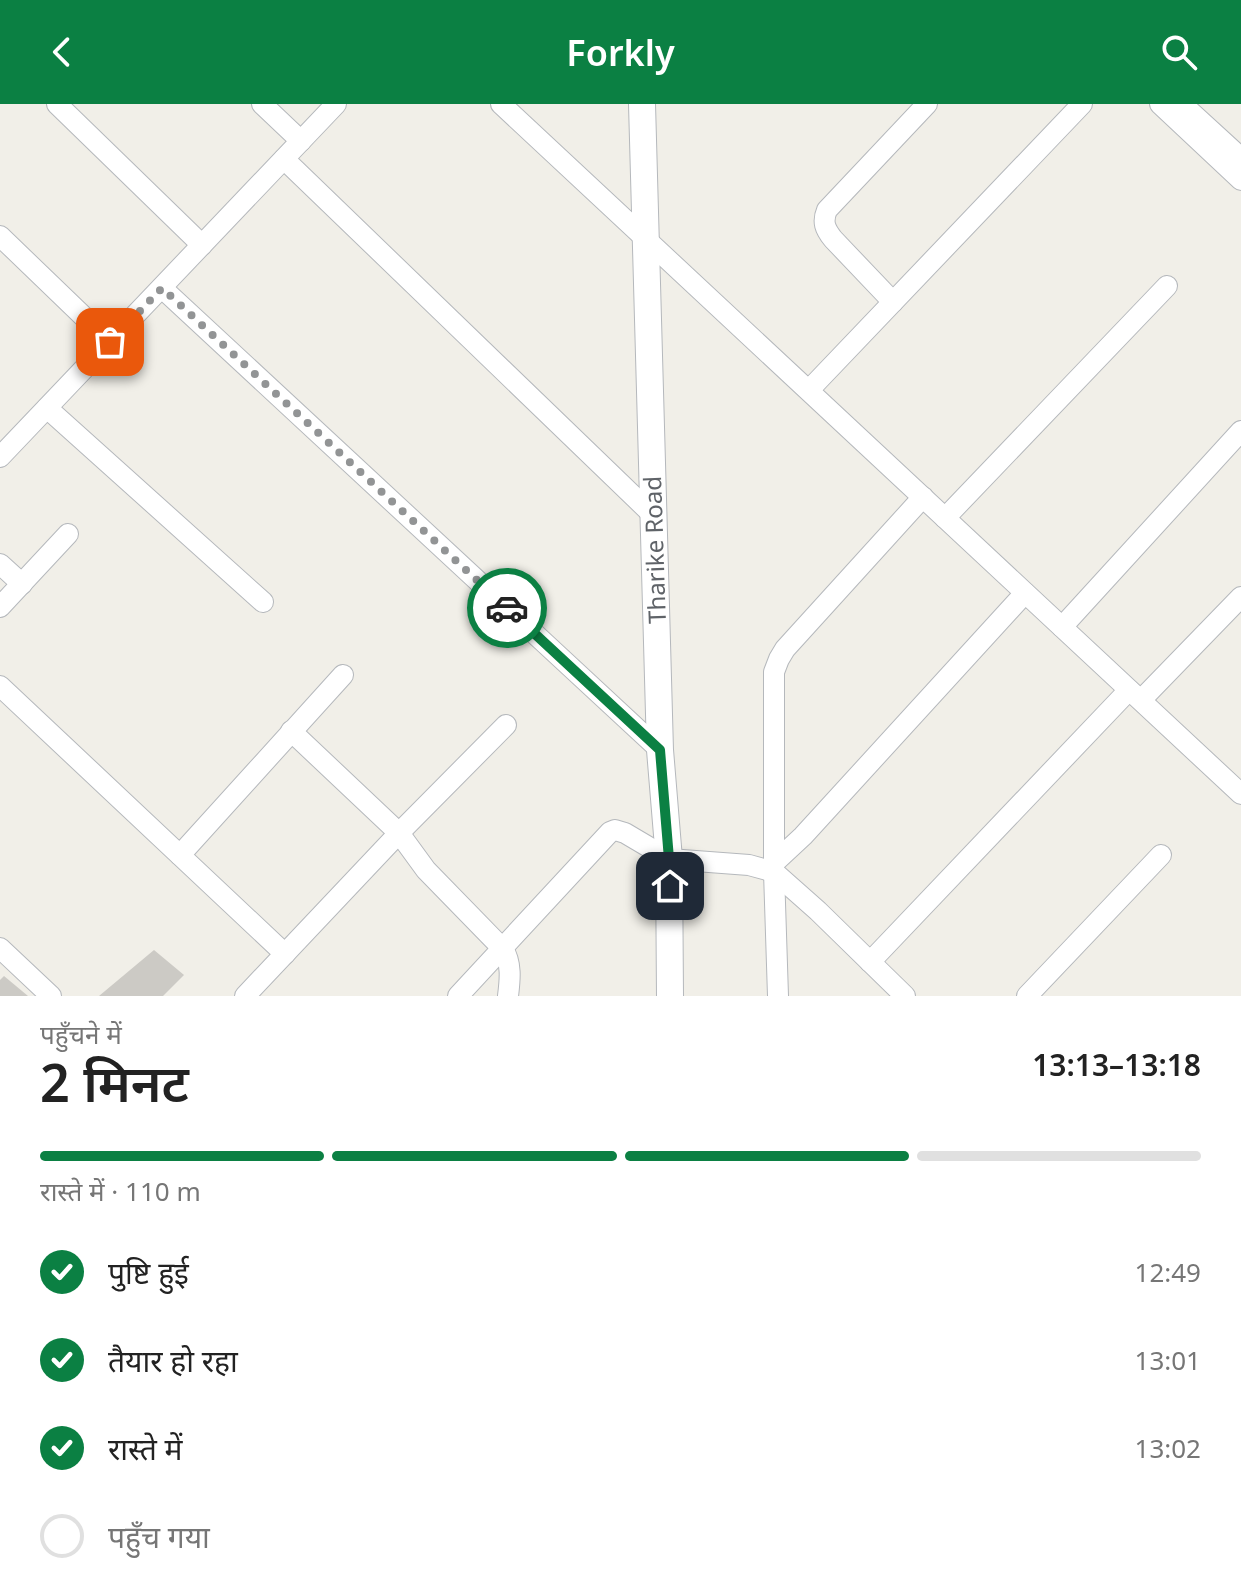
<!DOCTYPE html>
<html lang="hi">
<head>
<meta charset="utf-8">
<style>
  body { margin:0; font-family:"Noto Sans","Noto Sans Devanagari",sans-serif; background:#f2f2f2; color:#222; height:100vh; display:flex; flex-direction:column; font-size:30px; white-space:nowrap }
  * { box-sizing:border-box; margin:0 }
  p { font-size:26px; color:#767676 }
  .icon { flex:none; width:44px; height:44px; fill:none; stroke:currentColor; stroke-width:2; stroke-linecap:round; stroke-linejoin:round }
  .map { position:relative; height:892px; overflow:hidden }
  .sheet { display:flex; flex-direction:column; background:#fff; flex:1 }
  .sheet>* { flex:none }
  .pin { position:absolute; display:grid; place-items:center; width:68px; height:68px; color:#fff; margin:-34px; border-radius:16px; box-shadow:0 4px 12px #0006 }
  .courier { position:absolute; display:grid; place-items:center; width:80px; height:80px; margin:-40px; border:6px solid #0b8043; border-radius:50%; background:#fff; color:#222; box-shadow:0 2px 10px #0007 }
  .headline em { font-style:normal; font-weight:600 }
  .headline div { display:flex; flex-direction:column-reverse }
  .headline { display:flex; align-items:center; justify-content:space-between; height:136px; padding:0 40px }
  h1 { font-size:52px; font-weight:600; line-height:60px }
  .bar { display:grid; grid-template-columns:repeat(4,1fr); gap:12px 8px; align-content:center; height:96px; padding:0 40px }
  .bar i { height:10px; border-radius:6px; background:#e0e0e0 }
  .bar .selected { background:#0b8043 }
  .bar p { grid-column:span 4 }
  ol { padding:0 40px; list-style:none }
  li { display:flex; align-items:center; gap:24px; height:88px }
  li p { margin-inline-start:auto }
  li .icon { padding:8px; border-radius:50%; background:#0b8043; color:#fff; stroke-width:4 }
  li:last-child { color:#767676 }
  li i { width:44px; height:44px; border:4px solid #e0e0e0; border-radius:50% }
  header { display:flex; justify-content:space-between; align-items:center; height:104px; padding:0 40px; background:#0b8043; color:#fff; font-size:36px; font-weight:600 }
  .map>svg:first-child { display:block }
  .building { fill:#cccac5 }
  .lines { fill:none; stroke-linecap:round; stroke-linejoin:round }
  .minor-casing { stroke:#b5b8bc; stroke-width:22 }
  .tertiary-casing { stroke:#b5b8bc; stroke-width:28 }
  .minor { stroke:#fff; stroke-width:20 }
  .tertiary { stroke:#fff; stroke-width:26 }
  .done { stroke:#929495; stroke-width:8; stroke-dasharray:0 14.4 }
  .route { stroke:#0b8043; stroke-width:10 }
  .labels { text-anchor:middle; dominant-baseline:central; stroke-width:6; stroke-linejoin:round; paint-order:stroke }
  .street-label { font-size:24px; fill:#5f6368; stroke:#fff }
</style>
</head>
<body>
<header><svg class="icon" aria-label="back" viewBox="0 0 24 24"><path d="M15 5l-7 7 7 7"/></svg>Forkly<svg class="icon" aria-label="search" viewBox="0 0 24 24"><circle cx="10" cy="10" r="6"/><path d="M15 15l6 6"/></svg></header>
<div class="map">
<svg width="1241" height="892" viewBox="0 0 1241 892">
  <rect width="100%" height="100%" fill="#f1efe8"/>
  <g class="building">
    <polygon points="154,846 184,871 163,892 99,892"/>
    <polygon points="4,872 28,892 0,892 0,876"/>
  </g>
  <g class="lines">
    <g class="minor-casing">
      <g id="minor">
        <polyline points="57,0 202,141"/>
        <polyline points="262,0 301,37"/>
        <polyline points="501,0 1241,690"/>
        <polyline points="1160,0 1241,76"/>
        <polyline points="1182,0 1241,54"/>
        <polyline points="284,55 653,411"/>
        <polyline points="0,132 110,238"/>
        <polyline points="162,184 660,646"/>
        <path d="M893 198 833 135C825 125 822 118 827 106L927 0"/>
        <polyline points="809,286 1082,0"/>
        <polyline points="47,304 263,498"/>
        <polyline points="0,353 336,0"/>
        <polyline points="945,414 1167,182"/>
        <polyline points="0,460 22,480"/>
        <polyline points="0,503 68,430"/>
        <polyline points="1062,523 1241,327"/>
        <polyline points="0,582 285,850"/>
        <polyline points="1141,596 1241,493"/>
        <path d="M291 627 399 729 426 766 503 845C512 859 510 876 508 892"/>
        <polyline points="180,751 343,571"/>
        <polyline points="774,759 803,732 1025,489"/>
        <polyline points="0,844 51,892"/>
        <polyline points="870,858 1129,586"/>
        <polyline points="245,892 399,729 506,621"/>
        <polyline points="458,892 610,728 615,726 625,729 669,755 749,761 774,768 818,807 905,892"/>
        <polyline points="778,892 774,768 774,568 779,555 785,545 923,393"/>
        <polyline points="1027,892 1161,751"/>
      </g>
    </g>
    <g class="tertiary-casing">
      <polyline id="tertiary" points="642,0 660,646 669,755 670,892"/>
    </g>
    <use href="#minor" class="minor"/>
    <use href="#tertiary" class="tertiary"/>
  </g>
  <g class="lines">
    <polyline class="done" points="110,238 162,184 507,504"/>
    <polyline class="route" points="507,504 660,646 669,755 670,782"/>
  </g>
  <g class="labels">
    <g class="street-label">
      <text transform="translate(654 446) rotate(-92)">Tharike Road</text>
    </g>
  </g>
</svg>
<div class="pin" style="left:110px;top:238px;background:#ea580c"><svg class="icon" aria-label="bag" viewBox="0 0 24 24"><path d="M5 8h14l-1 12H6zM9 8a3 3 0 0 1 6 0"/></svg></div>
<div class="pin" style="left:670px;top:782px;background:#1f2937"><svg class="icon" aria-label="home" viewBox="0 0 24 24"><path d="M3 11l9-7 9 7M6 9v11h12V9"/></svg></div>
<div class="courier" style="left:507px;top:504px"><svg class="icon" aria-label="car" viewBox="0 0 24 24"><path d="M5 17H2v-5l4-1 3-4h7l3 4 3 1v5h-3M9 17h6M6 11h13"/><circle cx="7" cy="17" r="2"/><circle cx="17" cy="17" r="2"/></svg></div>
</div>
<section class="sheet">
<div class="headline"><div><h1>2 मिनट</h1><p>पहुँचने में</p></div><em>13:13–13:18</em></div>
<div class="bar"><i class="selected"></i><i class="selected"></i><i class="selected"></i><i></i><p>रास्ते में · 110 m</p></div>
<ol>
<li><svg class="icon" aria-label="check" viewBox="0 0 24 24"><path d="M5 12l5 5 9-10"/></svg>पुष्टि हुई<p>12:49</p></li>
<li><svg class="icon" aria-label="check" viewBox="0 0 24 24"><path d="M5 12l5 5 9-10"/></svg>तैयार हो रहा<p>13:01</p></li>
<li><svg class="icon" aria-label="check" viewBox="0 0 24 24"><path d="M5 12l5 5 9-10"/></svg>रास्ते में<p>13:02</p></li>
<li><i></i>पहुँच गया</li>
</ol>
</section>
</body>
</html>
